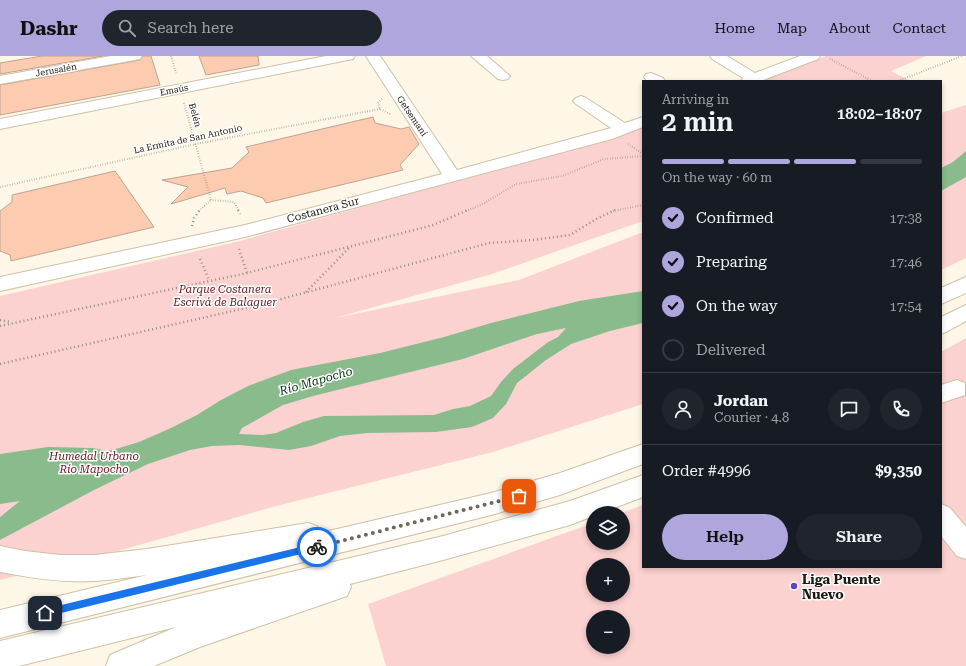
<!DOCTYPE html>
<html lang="en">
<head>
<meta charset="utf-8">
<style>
  body { margin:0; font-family:"Roboto Serif",serif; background:#20242c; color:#f1f3f6; height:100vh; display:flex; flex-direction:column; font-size:15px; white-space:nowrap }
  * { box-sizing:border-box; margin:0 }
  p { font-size:13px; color:#9ea1a6 }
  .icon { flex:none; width:22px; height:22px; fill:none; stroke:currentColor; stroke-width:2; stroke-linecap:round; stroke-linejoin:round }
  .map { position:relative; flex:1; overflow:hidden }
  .side { position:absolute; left:642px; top:24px; width:300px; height:488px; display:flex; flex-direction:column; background:#171b24; border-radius:0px; box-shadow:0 2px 6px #0003 }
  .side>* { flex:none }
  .tools { position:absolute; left:586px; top:450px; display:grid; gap:8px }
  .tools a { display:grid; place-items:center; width:44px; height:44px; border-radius:50%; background:#171b24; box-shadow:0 2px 6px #0003; font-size:20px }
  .pin { position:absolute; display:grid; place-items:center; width:34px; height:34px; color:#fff; margin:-17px; border-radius:8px; box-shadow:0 2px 6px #0006 }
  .courier { position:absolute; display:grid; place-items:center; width:40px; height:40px; margin:-20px; border:3px solid #1a73e8; border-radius:50%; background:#fff; color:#222; box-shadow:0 1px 5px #0007 }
  .headline em { font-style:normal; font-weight:600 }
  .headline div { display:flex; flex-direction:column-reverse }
  .headline { display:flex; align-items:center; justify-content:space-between; height:68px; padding:0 20px }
  h1 { font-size:26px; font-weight:600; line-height:30px }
  .bar { display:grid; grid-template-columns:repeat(4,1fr); gap:6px 4px; align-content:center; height:48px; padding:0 20px }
  .bar i { height:5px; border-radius:3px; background:#363941 }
  .bar .on { background:#afa6de }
  .bar p { grid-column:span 4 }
  .line { display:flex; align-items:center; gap:10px; padding:0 20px; border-top:1px solid #363941 }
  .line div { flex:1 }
  .round { display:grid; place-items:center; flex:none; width:42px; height:42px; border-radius:21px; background:#20242c }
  ol { padding:0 20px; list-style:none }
  li { display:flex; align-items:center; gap:12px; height:44px }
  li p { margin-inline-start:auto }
  li .icon { padding:4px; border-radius:50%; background:#afa6de; color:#111; stroke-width:4 }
  li:last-child { color:#9ea1a6 }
  li i { width:22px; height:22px; border:2px solid #363941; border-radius:50% }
  .cta { display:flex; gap:8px; margin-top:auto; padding:8px 20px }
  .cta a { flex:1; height:46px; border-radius:24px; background:#afa6de; color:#111; font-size:16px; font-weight:600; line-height:46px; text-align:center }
  .cta a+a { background:#20242c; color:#f1f3f6 }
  header { display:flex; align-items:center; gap:24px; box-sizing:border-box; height:56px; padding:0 20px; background:#afa6de; color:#111 }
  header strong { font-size:19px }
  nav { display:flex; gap:22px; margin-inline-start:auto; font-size:14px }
  .search { width:280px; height:36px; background:#20242c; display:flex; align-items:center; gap:10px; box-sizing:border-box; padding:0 14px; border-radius:22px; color:#9ea1a6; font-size:15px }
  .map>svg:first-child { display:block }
  .green { fill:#fcd2d0; fill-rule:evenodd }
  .water { fill:#8abb8c; fill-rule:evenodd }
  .building { fill:#fdccb0; stroke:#bda393 }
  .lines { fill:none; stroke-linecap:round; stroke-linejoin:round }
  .minor-casing { stroke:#cec1a7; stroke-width:2 }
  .highway-casing { stroke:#cec1a7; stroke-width:2 }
  .path-far1 { stroke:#948e81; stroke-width:2; stroke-dasharray:0.5 2; stroke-linecap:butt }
  .path { stroke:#948e81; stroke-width:2.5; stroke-dasharray:1 3; stroke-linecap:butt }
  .minor { fill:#fff; fill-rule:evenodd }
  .highway { fill:#fff; fill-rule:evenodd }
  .route { fill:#1a73e8 }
  .done { stroke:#6d675c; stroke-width:4; stroke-dasharray:0 7.2 }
  .poi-dot { fill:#5e48c1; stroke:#fff; stroke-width:1.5 }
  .labels { text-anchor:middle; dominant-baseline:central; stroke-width:3; stroke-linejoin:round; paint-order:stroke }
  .far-street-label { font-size:9px; fill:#1f1a11; stroke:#fff }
  .street-label { font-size:11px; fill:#1f1a11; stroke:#fff }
  .park-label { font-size:11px; font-style:italic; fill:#68161f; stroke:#fff }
  .water-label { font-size:12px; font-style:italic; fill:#01390c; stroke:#fff }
  .near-poi-label { font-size:13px; font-weight:bold; fill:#1f1a11; stroke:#fff; text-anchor:start }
</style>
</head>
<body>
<header>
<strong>Dashr</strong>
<div class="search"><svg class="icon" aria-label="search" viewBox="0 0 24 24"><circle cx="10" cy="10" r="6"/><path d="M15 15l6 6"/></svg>Search here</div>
<nav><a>Home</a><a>Map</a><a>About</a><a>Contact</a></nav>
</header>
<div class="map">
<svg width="966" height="610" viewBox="0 0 966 610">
  <rect width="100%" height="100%" fill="#fef6e6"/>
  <g class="green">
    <polygon points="826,0 926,0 891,15 910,25 761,25"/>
    <polygon points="966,49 966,202 941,214 941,57"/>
    <polygon points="643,71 643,165 492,218 335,262 519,224 643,176 643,348 493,396 276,450 111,497 0,524 0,240 240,185 618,80"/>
    <path d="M966 282V610H386L368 548 593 467V487H623V457H621L643 449V511H941V296ZM593 509H623V539H593ZM593 561H623V591H593Z"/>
  </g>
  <g class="water">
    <polygon points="966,95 966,121 941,135 941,112 953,106"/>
    <path d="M643 235V267L610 275 571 288 546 304 517 327 506 348 493 362 472 371 436 376 367 377 340 380 311 390 289 394 240 389 212 390 190 394 148 408 94 434 0 484V461L20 445 0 448V398L48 391 93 392 107 395 119 392 139 386 171 372 197 359 221 344 248 330 291 314 380 297 444 281 491 267 579 245ZM566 272 558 281 548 286 513 313 501 326 491 340 470 350 453 353 434 359 324 360 303 366 276 377 263 379 239 378 242 372 283 349 313 340 463 303 537 278Z"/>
  </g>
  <g class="building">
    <polygon points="42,0 103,0 0,18 0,7"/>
    <polygon points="143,0 151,0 160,29 0,59 0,29 140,4"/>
    <polygon points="199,0 258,0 259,9 206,19"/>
    <polygon points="373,61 375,67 401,73 409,71 419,88 400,109 403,114 266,147 263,142 241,135 227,138 225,132 171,148 188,131 162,124 232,112 249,96 246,91"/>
    <polygon points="115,115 154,171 11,205 10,199 0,195 0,155 12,146 12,139"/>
  </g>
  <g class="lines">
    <g class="minor-casing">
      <g id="minor">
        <polygon points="111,0 142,0 140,3 135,4 0,28 0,20"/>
        <polygon points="326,0 355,0 353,3 348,4 0,73 0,63"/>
        <polygon points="366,0 380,0 457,114 611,72 576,48 573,45 576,42 581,40 586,42 625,67 643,61 643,71 612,83 245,181 0,235 0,221 245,169 442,118"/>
        <polygon points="471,0 487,0 510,20 508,23 503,24 498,23"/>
        <polygon points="710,0 727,0 755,17 800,0 820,0 818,3 761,25 741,25 743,22 712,3"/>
        <polygon points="651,17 663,22 665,25 646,24 644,21 646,18"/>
        <polygon points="957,324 965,327 965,339 941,347 941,329"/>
        <polygon points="941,448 950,452 966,471 966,503 957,500 941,480"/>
      </g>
    </g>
    <g class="highway-casing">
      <g id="highway">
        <polygon points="966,221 966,237 941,248 941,232"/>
        <polygon points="966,249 966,265 948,275 941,278 941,261"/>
        <path d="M643 388V408L560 439 491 459 0 582V554L147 519C129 521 112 524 95 525 63 527 31 522 0 516V490L25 495 60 499H94L147 493 308 467 317 470 320 477 491 437 560 417Z"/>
        <polygon points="643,419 643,441 601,457 593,457 593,460 570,469 443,504 350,528 351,531 347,540 200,591 154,610 106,610 110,599 176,571 19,610 0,610 0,585 443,480 570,445"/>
      </g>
    </g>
    <g class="path-far1">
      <polyline points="171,0 176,17"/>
      <polyline points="830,3 872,25"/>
      <polyline points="898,25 962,0"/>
      <polyline points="382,43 378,47 380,53 390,58"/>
      <polyline points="184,47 211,144 234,146 239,155"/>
      <polyline points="628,88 643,98"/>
      <polyline points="0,131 196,88 380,53"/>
      <polyline points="199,155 211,144"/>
      <polyline points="466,155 481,149 516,128 562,120 604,103 643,100"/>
      <polyline points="613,155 643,149"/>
    </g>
    <g class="path">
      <polyline points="238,154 240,158"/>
      <polyline points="192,170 194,162 200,154"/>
      <polyline points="239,193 247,217"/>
      <polyline points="200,203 209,224"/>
      <polyline points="306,236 350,191"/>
      <polyline points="0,264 11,266"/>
      <polyline points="0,270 247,217 433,169 468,154"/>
      <polyline points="0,308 259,249 489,187 533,184 570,179 598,162 615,154"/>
    </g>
    <use href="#minor" class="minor"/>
    <use href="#highway" class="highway"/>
  </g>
  <polygon class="route" points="317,487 321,491 317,494 45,561 42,560 41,557 42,554 45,553"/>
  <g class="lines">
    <polyline class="done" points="317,491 519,440"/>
  </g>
  <circle class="poi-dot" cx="794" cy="530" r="4"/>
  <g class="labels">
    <g class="far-street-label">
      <text transform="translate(56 14) rotate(-10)">Jerusalén</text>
      <text transform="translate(174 34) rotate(-11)">Emaús</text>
      <text transform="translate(195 59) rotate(74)">Belén</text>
      <text transform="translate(412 60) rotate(56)">Getsemaní</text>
      <text transform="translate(188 83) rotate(-12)">La Ermita de San Antonio</text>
    </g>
    <g class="street-label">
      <text transform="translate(323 154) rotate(-15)">Costanera Sur</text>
    </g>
    <g class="park-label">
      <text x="225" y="233">Parque Costanera<tspan x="225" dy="13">Escrivá de Balaguer</tspan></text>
      <text x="94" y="400">Humedal Urbano<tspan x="94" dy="13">Río Mapocho</tspan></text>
    </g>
    <g class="water-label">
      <text transform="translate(316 325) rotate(-16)">Río Mapocho</text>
    </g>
    <g class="near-poi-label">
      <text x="802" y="523">Liga Puente<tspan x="802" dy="15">Nuevo</tspan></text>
    </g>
  </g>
</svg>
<div class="tools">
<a><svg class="icon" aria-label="layers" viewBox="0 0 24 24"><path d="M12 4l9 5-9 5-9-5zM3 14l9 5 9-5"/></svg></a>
<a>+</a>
<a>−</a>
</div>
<div class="pin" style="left:519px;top:440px;background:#ea580c"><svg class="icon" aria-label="bag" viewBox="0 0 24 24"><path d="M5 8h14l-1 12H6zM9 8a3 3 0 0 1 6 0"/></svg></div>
<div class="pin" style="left:45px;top:557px;background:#1f2937"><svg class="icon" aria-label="home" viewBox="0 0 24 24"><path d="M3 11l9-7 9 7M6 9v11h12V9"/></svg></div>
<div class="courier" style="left:317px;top:491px"><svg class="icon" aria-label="bike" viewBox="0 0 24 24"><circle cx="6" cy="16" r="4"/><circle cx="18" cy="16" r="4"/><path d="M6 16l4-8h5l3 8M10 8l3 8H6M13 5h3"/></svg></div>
<section class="side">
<div class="headline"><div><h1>2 min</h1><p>Arriving in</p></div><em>18:02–18:07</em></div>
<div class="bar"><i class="on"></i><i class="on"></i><i class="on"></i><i></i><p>On the way · 60 m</p></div>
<ol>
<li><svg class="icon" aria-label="check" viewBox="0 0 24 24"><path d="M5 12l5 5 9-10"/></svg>Confirmed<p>17:38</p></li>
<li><svg class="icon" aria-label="check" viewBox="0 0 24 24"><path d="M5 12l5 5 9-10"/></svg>Preparing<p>17:46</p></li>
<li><svg class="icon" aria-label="check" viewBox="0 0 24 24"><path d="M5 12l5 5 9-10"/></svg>On the way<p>17:54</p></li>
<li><i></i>Delivered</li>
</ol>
<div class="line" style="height:72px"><a class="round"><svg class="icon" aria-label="person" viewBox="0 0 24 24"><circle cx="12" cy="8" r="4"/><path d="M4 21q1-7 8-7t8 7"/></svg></a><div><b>Jordan</b><p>Courier · 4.8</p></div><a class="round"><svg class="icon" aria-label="chat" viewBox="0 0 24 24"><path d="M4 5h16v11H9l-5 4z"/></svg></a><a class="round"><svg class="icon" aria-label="phone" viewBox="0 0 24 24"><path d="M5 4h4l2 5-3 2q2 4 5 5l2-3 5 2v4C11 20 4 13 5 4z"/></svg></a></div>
<div class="line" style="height:52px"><div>Order #4996</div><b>$9,350</b></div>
<div class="cta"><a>Help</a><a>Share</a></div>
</section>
</div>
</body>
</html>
